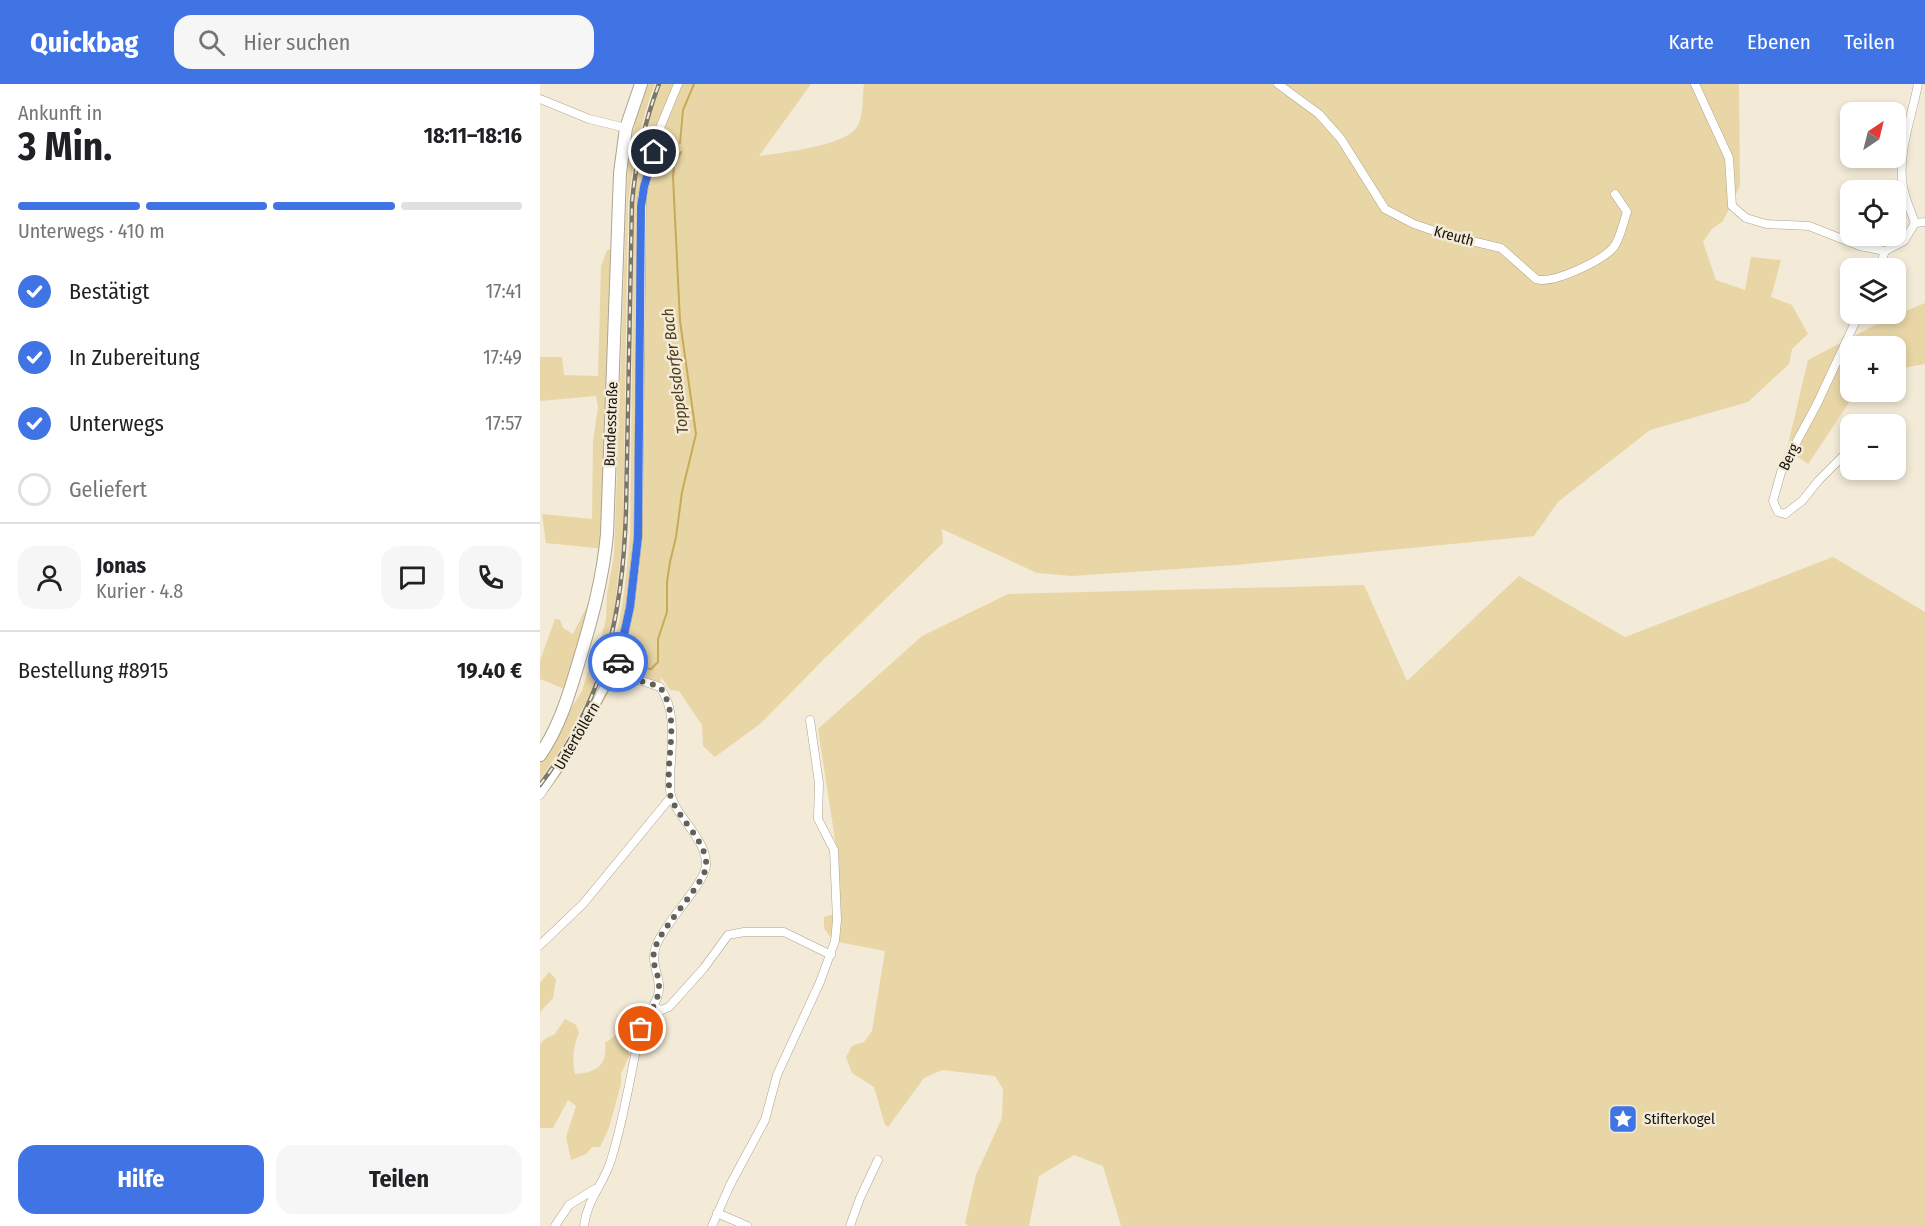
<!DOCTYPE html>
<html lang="de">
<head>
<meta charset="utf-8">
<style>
  body { margin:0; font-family:"Fira Sans Condensed",sans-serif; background:#f6f6f6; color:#202124; height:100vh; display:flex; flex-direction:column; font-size:22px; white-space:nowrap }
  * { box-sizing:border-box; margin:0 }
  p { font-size:20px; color:#757577 }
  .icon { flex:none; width:33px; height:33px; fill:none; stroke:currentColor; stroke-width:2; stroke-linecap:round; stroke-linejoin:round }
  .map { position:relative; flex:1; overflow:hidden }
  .side { display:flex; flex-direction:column; background:#fff; width:540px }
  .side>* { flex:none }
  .needle { width:39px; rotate:35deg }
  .buttons { position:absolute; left:1300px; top:18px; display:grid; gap:12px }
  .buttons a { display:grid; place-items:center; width:66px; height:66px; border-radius:12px; background:#fff; box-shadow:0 3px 9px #0003; font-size:30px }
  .pin { position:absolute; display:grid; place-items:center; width:51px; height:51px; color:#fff; margin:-26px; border:3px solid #fff; border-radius:50%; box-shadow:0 2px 6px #0007 }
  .courier { position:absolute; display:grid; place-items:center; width:60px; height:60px; margin:-30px; border:4px solid #4073e3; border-radius:50%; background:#fff; color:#222; box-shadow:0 2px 8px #0007 }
  .summary em { font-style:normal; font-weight:700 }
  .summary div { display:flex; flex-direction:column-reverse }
  .summary { display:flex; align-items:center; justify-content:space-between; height:102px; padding:0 18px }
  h1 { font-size:39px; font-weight:700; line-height:45px }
  .bar { display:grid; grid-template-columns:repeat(4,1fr); gap:9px 6px; align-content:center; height:72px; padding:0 18px }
  .bar i { height:8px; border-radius:4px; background:#e0e0e0 }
  .bar .selected { background:#4073e3 }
  .bar p { grid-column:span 4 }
  .line { display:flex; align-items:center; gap:15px; padding:0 18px; border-top:2px solid #e0e0e0 }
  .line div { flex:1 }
  .round { display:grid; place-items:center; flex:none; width:63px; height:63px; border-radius:18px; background:#f6f6f6 }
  ol { padding:0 18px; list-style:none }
  li { display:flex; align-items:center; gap:18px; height:66px }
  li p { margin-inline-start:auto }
  li .icon { padding:6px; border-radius:50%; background:#4073e3; color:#fff; stroke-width:4 }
  li:last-child { color:#757577 }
  li i { width:33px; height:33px; border:3px solid #e0e0e0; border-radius:50% }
  .primary-button { display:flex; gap:12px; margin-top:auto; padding:12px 18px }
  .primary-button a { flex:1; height:69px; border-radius:18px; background:#4073e3; color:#fff; font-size:24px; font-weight:700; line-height:69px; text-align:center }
  .primary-button a+a { background:#f6f6f6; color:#202124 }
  header { display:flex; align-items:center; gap:36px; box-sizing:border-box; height:84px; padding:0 30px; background:#4073e3; color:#fff }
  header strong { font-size:28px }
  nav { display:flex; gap:33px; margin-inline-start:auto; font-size:21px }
  .search { width:420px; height:54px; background:#f6f6f6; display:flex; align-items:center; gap:15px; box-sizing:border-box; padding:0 21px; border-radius:18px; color:#757577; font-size:22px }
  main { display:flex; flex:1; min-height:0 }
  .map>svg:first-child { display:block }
  .green { fill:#e8d6a6 }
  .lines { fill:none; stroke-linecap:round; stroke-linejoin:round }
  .stream { stroke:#c9aa59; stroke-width:2 }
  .street-casing { stroke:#aca491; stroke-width:9 }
  .primary-casing { stroke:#aca491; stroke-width:14 }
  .street { stroke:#fff; stroke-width:8 }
  .primary { stroke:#fff; stroke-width:12 }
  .rail-casing { stroke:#7b7669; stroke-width:4.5 }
  .rail { stroke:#f3ebd7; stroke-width:2; stroke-dasharray:7; stroke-linecap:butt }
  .done { stroke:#656054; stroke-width:6; stroke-dasharray:0 10.8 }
  .route { stroke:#4073e3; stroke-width:8 }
  .labels { text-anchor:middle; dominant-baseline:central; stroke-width:5; stroke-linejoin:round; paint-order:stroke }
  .street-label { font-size:15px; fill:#18150e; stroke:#f3ebd7 }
  .poi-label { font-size:15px; fill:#18150e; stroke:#f3ebd7; text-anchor:start }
  .water-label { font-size:16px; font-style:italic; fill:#4b3d1a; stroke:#f3ebd7 }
</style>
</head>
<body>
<header>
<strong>Quickbag</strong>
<div class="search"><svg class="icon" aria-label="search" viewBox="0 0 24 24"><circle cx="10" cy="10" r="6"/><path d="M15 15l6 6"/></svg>Hier suchen</div>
<nav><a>Karte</a><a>Ebenen</a><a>Teilen</a></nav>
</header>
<main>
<section class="side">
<div class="summary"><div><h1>3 Min.</h1><p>Ankunft in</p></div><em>18:11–18:16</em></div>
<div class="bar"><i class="selected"></i><i class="selected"></i><i class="selected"></i><i></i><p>Unterwegs · 410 m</p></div>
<ol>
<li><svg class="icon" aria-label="check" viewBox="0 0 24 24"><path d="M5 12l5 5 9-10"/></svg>Bestätigt<p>17:41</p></li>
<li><svg class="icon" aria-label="check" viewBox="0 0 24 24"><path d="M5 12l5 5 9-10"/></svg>In Zubereitung<p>17:49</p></li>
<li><svg class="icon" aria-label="check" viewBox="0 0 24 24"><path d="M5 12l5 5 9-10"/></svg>Unterwegs<p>17:57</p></li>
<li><i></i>Geliefert</li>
</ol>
<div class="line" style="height:108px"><a class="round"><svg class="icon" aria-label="person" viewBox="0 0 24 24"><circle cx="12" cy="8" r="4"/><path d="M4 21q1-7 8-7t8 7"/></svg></a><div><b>Jonas</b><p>Kurier · 4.8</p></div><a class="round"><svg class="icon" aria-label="chat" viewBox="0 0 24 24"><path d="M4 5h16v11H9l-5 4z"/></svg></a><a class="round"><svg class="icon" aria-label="phone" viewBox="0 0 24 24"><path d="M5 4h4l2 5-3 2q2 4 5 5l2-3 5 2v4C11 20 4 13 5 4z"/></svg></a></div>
<div class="line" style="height:78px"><div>Bestellung #8915</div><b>19.40 €</b></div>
<div class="primary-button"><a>Hilfe</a><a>Teilen</a></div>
</section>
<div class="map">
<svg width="1385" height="1142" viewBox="0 0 1385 1142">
  <rect width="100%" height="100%" fill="#f3ebd7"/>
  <g class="green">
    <path d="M108 0H115C100 38 93 78 88 119L83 450 74 530 71 551 50 610 24 660 0 696V679L12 663 30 626 42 607 49 583 60 558 66 535 67 510 74 472 88 76 96 32Z"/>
    <path d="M122 0H271L219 72C240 69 309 62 318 41 324 30 322 12 324 0H1199L1200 102 1183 137 1172 145 1163 158 1176 196 1205 206 1211 173 1241 176 1231 213 1252 221 1268 250 1252 265 1249 280 1208 318 1110 346 1018 418 994 452 696 481 532 492 497 489 402 445 403 459 283 576 220 640 175 673 163 662 162 641 139 607 130 606 121 593 120 603 98 597 78 579 56 619C59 595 70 574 76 552 84 519 87 484 90 450L94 119C98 78 105 37 122 0Z"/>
    <polygon points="77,165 65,465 6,459 2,430 52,435 53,358 58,323 56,312 0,317 0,273 22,273 24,291 58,292 61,182 67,166"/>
    <polygon points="1385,219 1385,280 1356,285 1356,262 1311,262 1311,308 1316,308 1268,380 1247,365 1268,276 1347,235"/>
    <polygon points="1293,473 1385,528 1385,1142 581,1142 563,1082 534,1071 499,1092 489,1142 428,1142 425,1139 436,1091 462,1034 463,1005 455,992 402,986 384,994 348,1043 345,1041 334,1003 312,989 306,973 312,962 324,958 332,947 345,867 293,857 284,844 284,833 294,830 298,775 278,645 382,552 468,510 824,501 867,597 979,492 1085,553"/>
    <polygon points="61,501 30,607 0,595 0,577 15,535 20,536 23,544 33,550 48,520"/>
    <polygon points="9,888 16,895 13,914 0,928 0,899"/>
    <path d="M25 935 36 941 39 949C33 961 32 978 35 990 56 989 68 981 65 959L76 951 88 958 89 972 81 990V1000L69 1044 60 1063H52L46 1070 31 1076 26 1053 36 1022 28 1016 13 1044H0V960L6 954 15 950Z"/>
  </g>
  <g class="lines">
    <g class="stream">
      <polyline points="140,59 143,26 154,0"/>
      <polyline points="90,586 95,583 111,585 118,578 118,555 127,528 127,498 130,478 136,453 142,408 156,350 140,237 133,93 134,82 141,68"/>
      <polyline points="7,707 31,674 67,608 83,591"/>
    </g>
    <g class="street-casing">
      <g id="street">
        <path d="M738 0 779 30 801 55 845 125 874 140 906 151 961 164 996 195C1012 201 1061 177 1073 164 1080 156 1083 139 1087 128L1075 110"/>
        <polyline points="1155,0 1189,74 1192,122 1206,134 1226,140 1269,142 1320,162 1345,167"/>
        <polyline points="0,15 49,35 86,44"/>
        <path d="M1375 139C1371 127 1365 115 1363 103 1357 69 1372 33 1378 0"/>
        <polyline points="1375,139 1385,138"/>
        <polyline points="1339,184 1345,167 1364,157 1375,139"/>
        <polyline points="1311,364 1279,396 1262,417 1245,430 1238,428 1233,417 1242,385 1277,320 1319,230"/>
        <polyline points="0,711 32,664 78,578 90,523 98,453 102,113 115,56 138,0"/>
        <polyline points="0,861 43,820 131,713"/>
        <polyline points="113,923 122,926 129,923 164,884 188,851 204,848 244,848 291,871"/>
        <polyline points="177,1129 207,1142"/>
        <polyline points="15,1142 29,1121 55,1105"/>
        <path d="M44 1142C47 1115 64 1100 71 1076 84 1035 90 993 99 952 103 937 114 925 118 911 123 894 109 881 116 862 124 839 164 801 166 782 168 754 131 730 130 705 129 673 140 631 120 603L93 594 78 578"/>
        <polyline points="172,1142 190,1101 225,1036 237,991 280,898 295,857 297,836 294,766 278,735 279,699 270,636"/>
        <polyline points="310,1142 320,1114 338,1076"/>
      </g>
    </g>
    <g class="primary-casing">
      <path id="primary" d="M0 671C20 642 29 610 39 577 52 534 63 494 67 450L80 89 86 44 101 0"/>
    </g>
    <use href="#street" class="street"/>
    <use href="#primary" class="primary"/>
    <g class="rail-casing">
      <path id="rail" d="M0 701C65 615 83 532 86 426L92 118C96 77 104 39 119 0"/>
    </g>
    <use href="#rail" class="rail"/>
  </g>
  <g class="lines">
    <path class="done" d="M78 578C89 599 101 595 120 603 142 634 124 676 130 710 134 731 169 758 166 783 164 799 126 839 117 859 108 879 119 885 119 903 119 918 107 932 101 945"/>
    <polyline class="route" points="78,578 90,523 98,453 101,123 104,103 114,68"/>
  </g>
  <defs>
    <g id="sight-square" transform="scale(1.5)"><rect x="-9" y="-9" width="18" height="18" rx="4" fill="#4073e3" stroke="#f3ebd7"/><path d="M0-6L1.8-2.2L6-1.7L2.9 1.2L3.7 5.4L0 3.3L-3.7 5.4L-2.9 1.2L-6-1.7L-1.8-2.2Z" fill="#fff"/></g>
  </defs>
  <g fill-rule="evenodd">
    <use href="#sight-square" x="1083" y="1035"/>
  </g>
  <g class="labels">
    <g class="street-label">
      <text transform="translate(914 152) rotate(15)">Kreuth</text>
      <text transform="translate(71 340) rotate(-88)">Bundesstraße</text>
      <text transform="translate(1249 373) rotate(-64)">Berg</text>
      <text transform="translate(37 652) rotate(-60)">Untertöllern</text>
    </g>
    <g class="poi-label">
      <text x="1104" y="1035">Stifterkogel</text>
    </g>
    <g class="water-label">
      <text transform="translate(135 287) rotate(-97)">Toppelsdorfer Bach</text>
    </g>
  </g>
</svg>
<div class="buttons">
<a><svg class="needle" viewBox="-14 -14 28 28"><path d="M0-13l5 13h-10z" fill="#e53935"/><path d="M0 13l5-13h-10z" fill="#757577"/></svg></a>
<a><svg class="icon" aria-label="locate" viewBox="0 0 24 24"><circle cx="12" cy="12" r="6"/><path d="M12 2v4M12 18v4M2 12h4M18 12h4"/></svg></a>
<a><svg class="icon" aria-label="layers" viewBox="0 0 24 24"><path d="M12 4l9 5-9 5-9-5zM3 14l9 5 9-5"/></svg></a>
<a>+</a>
<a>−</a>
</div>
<div class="pin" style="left:101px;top:945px;background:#ea580c"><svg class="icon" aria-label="bag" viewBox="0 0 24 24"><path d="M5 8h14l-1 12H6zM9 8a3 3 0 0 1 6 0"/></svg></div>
<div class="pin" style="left:114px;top:68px;background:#1f2937"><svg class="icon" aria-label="home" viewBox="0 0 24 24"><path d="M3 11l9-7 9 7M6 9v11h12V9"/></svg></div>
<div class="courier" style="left:78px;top:578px"><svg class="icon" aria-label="car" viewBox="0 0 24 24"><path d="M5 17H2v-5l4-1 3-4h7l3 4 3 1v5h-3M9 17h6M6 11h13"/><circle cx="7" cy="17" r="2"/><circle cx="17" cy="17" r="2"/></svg></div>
</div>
</main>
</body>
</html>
